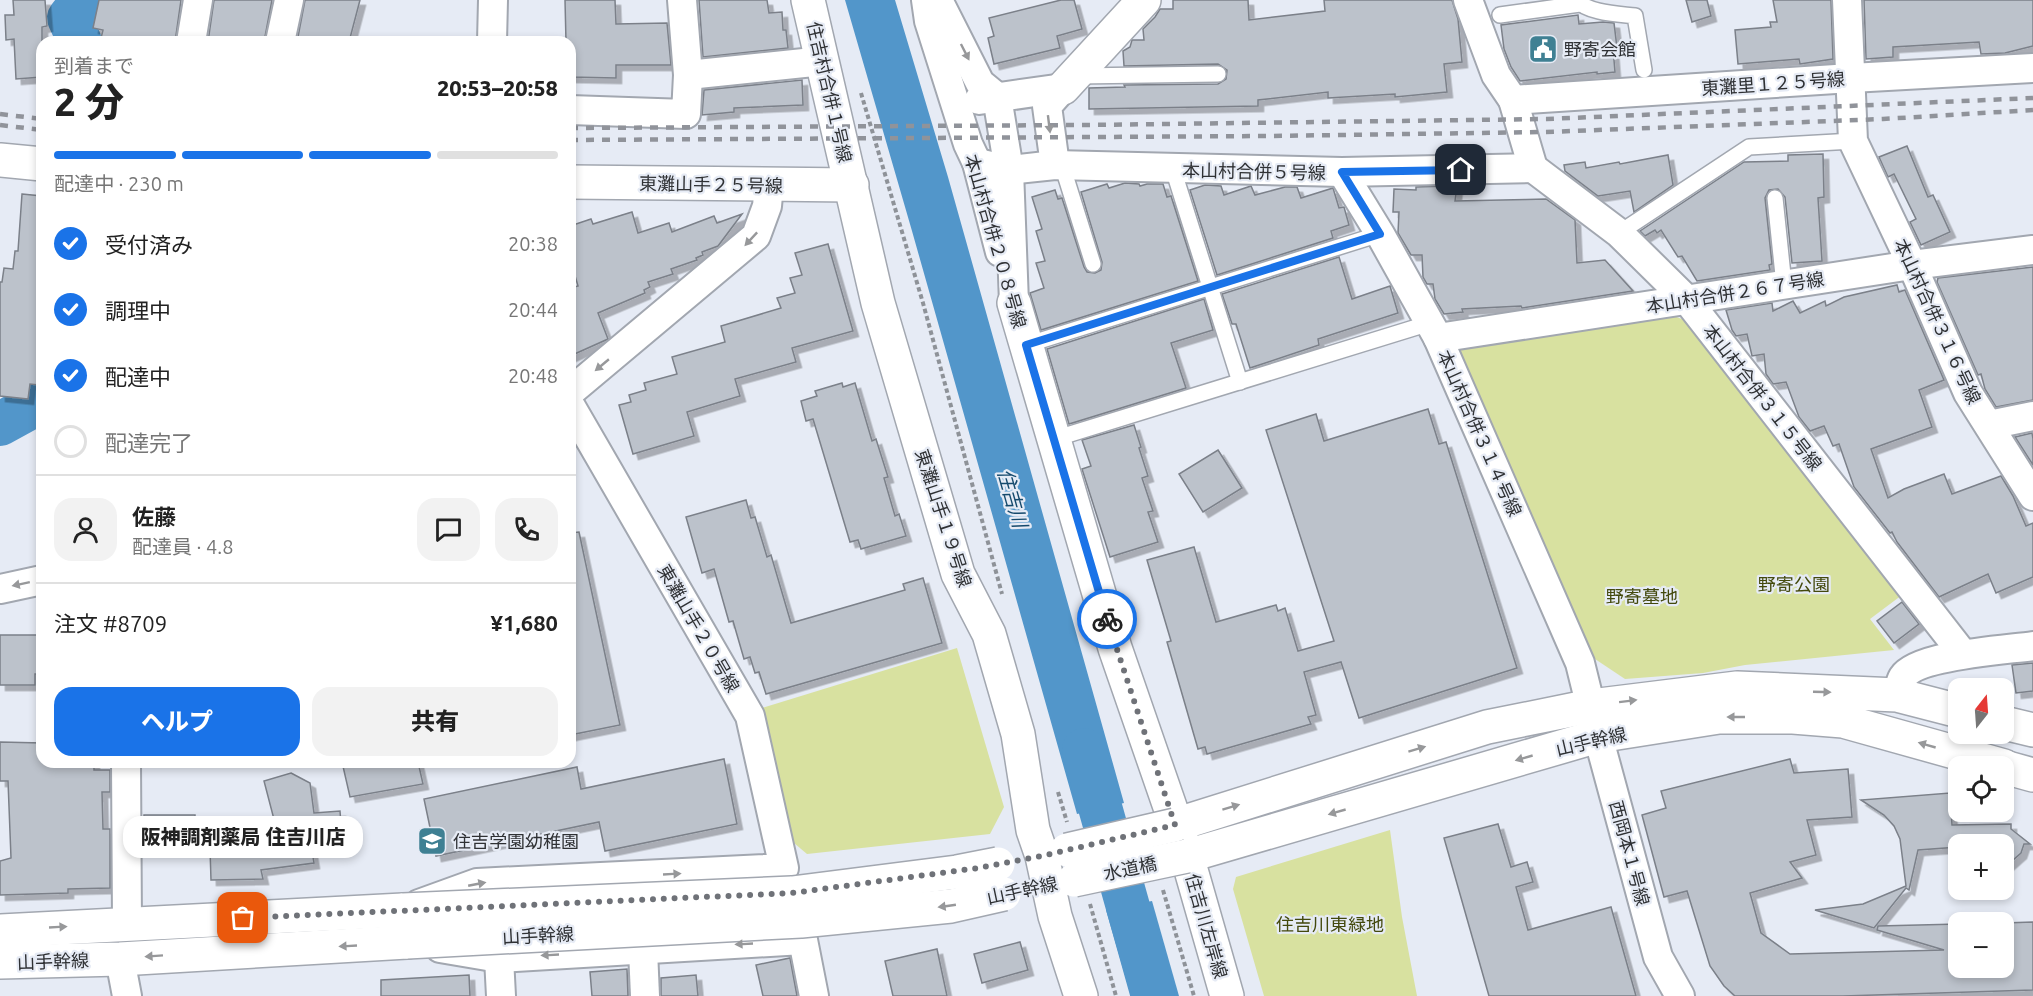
<!DOCTYPE html>
<html lang="ja">
<head>
<meta charset="utf-8">
<style>
  body { margin:0; font-family:Ubuntu,"Noto Sans JP",sans-serif; background:#f2f2f2; color:#222; height:100vh; display:flex; flex-direction:column; font-size:22px; white-space:nowrap }
  * { box-sizing:border-box; margin:0 }
  p { font-size:20px; color:#767676 }
  .icon { flex:none; width:33px; height:33px; fill:none; stroke:currentColor; stroke-width:2; stroke-linecap:round; stroke-linejoin:round }
  .map { position:relative; flex:1; overflow:hidden }
  .drawer { position:absolute; left:36px; top:36px; width:540px; height:732px; display:flex; flex-direction:column; background:#fff; border-radius:18px; box-shadow:0 3px 9px #0003 }
  .drawer>* { flex:none }
  .needle { width:39px; rotate:17deg }
  .fabs { position:absolute; left:1948px; top:678px; display:grid; gap:12px }
  .fabs a { display:grid; place-items:center; width:66px; height:66px; border-radius:12px; background:#fff; box-shadow:0 3px 9px #0003; font-size:30px }
  .pin { position:absolute; display:grid; place-items:center; width:51px; height:51px; color:#fff; margin:-26px; border-radius:12px; box-shadow:0 3px 9px #0006 }
  .courier { position:absolute; display:grid; place-items:center; width:60px; height:60px; margin:-30px; border:4px solid #1a73e8; border-radius:50%; background:#fff; color:#222; box-shadow:0 2px 8px #0007 }
  .bubble { position:absolute; height:42px; border-radius:18px; background:#fff; box-shadow:0 3px 9px #0003; font-size:20px; font-weight:800; line-height:42px; text-align:center }
  .overview em { font-style:normal; font-weight:800 }
  .overview div { display:flex; flex-direction:column-reverse }
  .overview { display:flex; align-items:center; justify-content:space-between; height:102px; padding:0 18px }
  h1 { font-size:39px; font-weight:800; line-height:45px }
  .bar { display:grid; grid-template-columns:repeat(4,1fr); gap:9px 6px; align-content:center; height:72px; padding:0 18px }
  .bar i { height:8px; border-radius:4px; background:#e0e0e0 }
  .bar .selected { background:#1a73e8 }
  .bar p { grid-column:span 4 }
  .line { display:flex; align-items:center; gap:15px; padding:0 18px; border-top:2px solid #e0e0e0 }
  .line div { flex:1 }
  .round { display:grid; place-items:center; flex:none; width:63px; height:63px; border-radius:18px; background:#f2f2f2 }
  ol { padding:0 18px; list-style:none }
  li { display:flex; align-items:center; gap:18px; height:66px }
  li p { margin-inline-start:auto }
  li .icon { padding:6px; border-radius:50%; background:#1a73e8; color:#fff; stroke-width:4 }
  li:last-child { color:#767676 }
  li i { width:33px; height:33px; border:3px solid #e0e0e0; border-radius:50% }
  .button { display:flex; gap:12px; margin-top:auto; padding:12px 18px }
  .button a { flex:1; height:69px; border-radius:18px; background:#1a73e8; color:#fff; font-size:24px; font-weight:800; line-height:69px; text-align:center }
  .button a+a { background:#f2f2f2; color:#222 }
  .map>svg:first-child { display:block }
  .green { fill:#d8e1a0 }
  .water { fill:#5296ca }
  .lines { fill:none; stroke-linecap:round; stroke-linejoin:round }
  .river { stroke:#5296ca; stroke-width:44 }
  .building { fill:#bcc2cb; stroke:#7b8089; stroke-width:1.5; filter:url(#shadow) }
  .lane-casing { stroke:#a2a7b0; stroke-width:18 }
  .street-casing { stroke:#a2a7b0; stroke-width:32 }
  .secondary-casing { stroke:#a2a7b0; stroke-width:36 }
  .path { stroke:#8e9298; stroke-width:4; stroke-dasharray:4.5 3; stroke-linecap:butt }
  .lane { stroke:#fff; stroke-width:15 }
  .street { stroke:#fff; stroke-width:28 }
  .secondary { stroke:#fff; stroke-width:33 }
  .rail { stroke:#90939a; stroke-width:4.5; stroke-dasharray:8 8; stroke-linecap:butt }
  .secondary-bridge-casing { stroke:#a2a7b0; stroke-width:36; stroke-linecap:butt }
  .secondary-bridge { stroke:#fff; stroke-width:33 }
  .oneway { fill:#97989a }
  .done { stroke:#6f7278; stroke-width:6; stroke-dasharray:0 10.8 }
  .route { stroke:#1a73e8; stroke-width:8 }
  .labels { text-anchor:middle; dominant-baseline:central; stroke-width:4.5; stroke-linejoin:round; paint-order:stroke }
  .poi-label { font-size:18px; fill:#2f3134; stroke:#e6ebf5; text-anchor:start }
  .street-label { font-size:18px; fill:#2f3134; stroke:#e6ebf5 }
  .park-label { font-size:18px; fill:#43490c; stroke:#e6ebf5 }
  .water-label { font-size:20px; font-style:italic; fill:#164a6d; stroke:#e6ebf5 }
</style>
</head>
<body>
<div class="map">
<svg width="2033" height="996" viewBox="0 0 2033 996">
  <defs>
    <filter id="shadow"><feDropShadow dx="5.5" dy="5.5" stdDeviation="0" flood-color="#0004"/></filter>
  </defs>
  <rect width="100%" height="100%" fill="#e6ebf5"/>
  <g class="green">
    <polygon points="1671,315 1690,322 1902,595 1870,619 1894,650 1745,665 1703,673 1625,679 1592,657 1518,484 1458,360 1462,345"/>
    <polygon points="957,648 1004,807 990,834 807,854 794,843 759,709"/>
    <polygon points="1390,830 1402,917 1417,996 1264,996 1233,889 1236,877"/>
  </g>
  <g class="water">
    <polygon points="845,0 895,0 948,177 1124,803 1077,814 912,231"/>
    <polygon points="1152,901 1179,996 1131,996 1106,910"/>
  </g>
  <g class="lines">
    <g class="river">
      <polyline points="80,42 69,18 83,0"/>
      <polyline points="0,424 42,401"/>
      <polyline points="1084,750 1153,996"/>
    </g>
  </g>
  <g class="building">
    <polygon points="13,0 45,0 47,26 42,27 42,77 16,79 14,39 6,40 5,15 14,15"/>
    <polygon points="99,0 181,0 175,42 100,42 103,30 93,28"/>
    <polygon points="214,0 272,0 264,42 208,42"/>
    <polygon points="305,0 360,0 349,42 297,42"/>
    <polygon points="565,0 615,0 616,24 667,23 671,65 616,65 616,78 570,77 570,42 566,42"/>
    <polygon points="699,0 767,0 769,13 782,12 783,30 786,30 788,48 703,57"/>
    <polygon points="1061,0 1074,0 1082,29 1057,36 1060,48 994,64 988,38 994,36 989,18"/>
    <polygon points="1173,0 1248,0 1249,20 1325,11 1324,0 1452,0 1458,19 1462,62 1444,64 1447,92 1395,97 1395,94 1328,98 1328,92 1258,100 1258,106 1089,109 1089,88 1125,87 1124,85 1218,84 1226,79 1227,70 1218,64 1124,66 1123,51 1130,47 1132,40 1144,40 1143,29 1155,17 1160,9 1173,9"/>
    <polygon points="1686,0 1707,0 1711,16 1692,22"/>
    <polygon points="1773,0 1831,0 1833,59 1800,64 1799,59 1738,64 1735,30 1771,27 1770,22 1777,22"/>
    <polygon points="1864,0 2033,0 2033,46 2005,53 1981,54 1979,42 1893,47 1893,57 1866,59"/>
    <polygon points="1578,15 1579,24 1603,22 1614,23 1617,48 1613,48 1615,72 1597,74 1597,72 1520,81 1511,67 1504,49 1501,25"/>
    <polygon points="802,80 803,105 734,108 734,112 702,115 704,90"/>
    <polygon points="1907,146 1928,197 1933,195 1950,232 1921,245 1910,222 1916,219 1894,174 1888,177 1879,157"/>
    <polygon points="1823,154 1824,197 1818,198 1822,261 1792,263 1785,197 1778,189 1769,190 1765,198 1772,264 1769,265 1770,270 1697,281 1682,256 1678,257 1661,230 1657,233 1655,230 1645,236 1640,231 1744,162 1788,161 1788,155"/>
    <polygon points="1668,155 1673,185 1634,212 1630,191 1598,196 1565,171 1564,165 1585,162 1586,168 1619,162 1620,164"/>
    <polygon points="1125,183 1139,184 1140,186 1147,184 1163,184 1167,197 1171,196 1198,281 1041,330 1030,293 1044,288 1036,263 1045,261 1036,231 1042,229 1032,197 1055,190 1058,199 1062,198 1084,267 1087,272 1095,273 1101,270 1102,262 1081,192 1107,184 1109,188"/>
    <polygon points="1205,185 1221,186 1224,195 1251,186 1255,195 1285,187 1297,187 1301,198 1333,188 1339,208 1344,207 1349,225 1331,231 1333,238 1217,275 1190,190"/>
    <polygon points="1448,186 1457,187 1455,201 1546,199 1575,220 1577,263 1605,260 1633,291 1522,308 1521,306 1462,309 1463,312 1444,314 1435,299 1433,284 1427,284 1423,277 1422,255 1411,255 1398,233 1399,212 1393,212 1394,189 1416,190 1416,187"/>
    <polygon points="22,194 42,196 42,380 40,380 39,385 30,384 28,399 0,396 0,282 2,282 4,268 13,269 15,251 18,251"/>
    <polygon points="632,212 638,233 669,223 672,232 714,216 717,223 742,214 718,246 702,252 703,255 696,258 697,260 671,269 673,274 648,282 650,287 644,290 645,293 598,313 608,339 570,356 570,288 578,286 570,259 570,226 591,219 593,224"/>
    <polygon points="828,244 853,331 792,348 796,362 735,379 740,396 687,412 694,436 633,454 619,405 631,402 629,395 646,390 644,383 677,374 672,357 725,342 721,326 781,308 777,298 795,293 790,278 802,275 795,253"/>
    <polygon points="1339,257 1352,299 1390,286 1398,313 1318,339 1319,345 1250,368 1236,324 1232,324 1222,294"/>
    <polygon points="2033,267 2033,400 1996,407 1985,389 1981,374 1978,375 1937,282 1938,278"/>
    <polygon points="1897,285 1899,292 1905,290 1944,380 1919,390 1932,427 1871,449 1888,498 1904,489 1944,474 1952,494 2001,476 2013,496 2026,526 2033,523 2033,577 1996,593 1988,574 1939,597 1897,542 1892,532 1890,533 1854,487 1839,444 1833,446 1824,426 1810,431 1799,417 1786,382 1773,384 1766,374 1764,354 1752,356 1747,334 1736,336 1732,330 1726,310 1772,303 1773,311 1793,301 1800,313 1825,301 1826,306 1844,297"/>
    <polygon points="1204,299 1213,330 1171,343 1186,388 1069,424 1047,349"/>
    <polygon points="842,383 843,387 855,383 872,441 876,439 888,477 884,478 895,516 899,514 906,536 861,549 858,540 850,542 813,419 806,421 801,401 817,396 815,391"/>
    <polygon points="1428,409 1439,444 1446,442 1517,668 1359,718 1341,662 1304,672 1316,715 1308,717 1311,724 1207,754 1205,747 1198,749 1167,642 1171,641 1147,560 1194,547 1216,622 1276,605 1278,611 1285,608 1298,651 1334,641 1266,430 1316,414 1324,441"/>
    <polygon points="1134,425 1141,447 1139,448 1148,476 1142,478 1153,511 1148,512 1158,542 1110,557 1082,469 1091,466 1082,440"/>
    <polygon points="2032,433 2033,439 2033,465 2015,437"/>
    <polygon points="1218,450 1242,488 1203,512 1179,474"/>
    <polygon points="746,500 751,518 755,517 767,557 771,555 791,623 905,590 903,584 923,578 942,643 766,694 759,672 755,673 750,657 744,659 733,621 729,622 714,569 702,573 686,517"/>
    <polygon points="579,532 620,725 570,735 570,533"/>
    <polygon points="1902,602 1919,624 1894,643 1877,621"/>
    <polygon points="0,635 42,635 42,674 35,674 35,685 0,685"/>
    <polygon points="2033,663 2033,691 2016,693 2012,665"/>
    <polygon points="0,742 42,743 42,762 94,762 94,770 110,770 110,792 102,792 103,829 110,829 110,888 68,889 68,893 0,895 0,861 11,858 8,781 0,781"/>
    <polygon points="724,759 737,824 605,851 599,822 436,856 424,799 577,767 581,789"/>
    <polygon points="1790,759 1794,773 1848,769 1852,817 1807,820 1816,855 1790,862 1802,878 1750,893 1761,933 1790,954 1944,950 1877,930 1878,926 1959,924 1959,968 2004,968 2004,923 2033,922 2033,990 1843,996 1735,996 1724,986 1710,966 1687,891 1664,897 1642,815 1666,808 1661,791"/>
    <polygon points="342,762 418,762 423,784 350,797"/>
    <polygon points="291,773 310,783 314,813 340,811 343,849 312,851 314,863 261,870 263,879 211,880 210,849 143,848 144,815 195,815 195,828 276,827 264,781"/>
    <polygon points="1950,793 1952,825 2011,824 2011,829 2030,844 2024,844 2021,853 2004,868 2004,844 1959,844 1959,847 1918,850 1909,890 1906,888 1874,928 1815,910 1863,904 1906,886 1900,839 1894,826 1884,815 1861,800"/>
    <polygon points="1498,824 1511,867 1527,862 1533,882 1516,887 1528,930 1611,907 1636,996 1489,996 1444,838"/>
    <polygon points="1020,942 1028,970 982,983 974,954"/>
    <polygon points="937,949 947,996 893,996 885,961"/>
    <polygon points="790,958 797,996 763,996 756,965"/>
    <polygon points="627,969 628,996 592,996 590,972"/>
    <polygon points="469,975 470,996 381,996 381,980"/>
    <polygon points="696,975 698,996 661,996 661,978"/>
  </g>
  <g class="lines">
    <g class="lane-casing">
      <g id="lane">
        <path d="M1577 0C1587 13 1619 14 1635 16L1644 70"/>
        <polyline points="1500,15 1580,4"/>
        <polyline points="1077,76 1218,74"/>
        <polyline points="1062,165 1093,264"/>
        <polyline points="1173,169 1240,382"/>
        <polyline points="1775,198 1784,285"/>
        <polyline points="1619,233 1749,147 1853,141"/>
        <polyline points="1026,345 1380,234"/>
        <polyline points="1054,439 1430,323"/>
      </g>
    </g>
    <g class="street-casing">
      <g id="street">
        <polyline points="926,0 929,21 968,144 977,163 1000,252"/>
        <polyline points="938,0 980,83 997,97 1009,170 1014,303"/>
        <polyline points="1468,0 1496,75 1513,100 1533,168"/>
        <polyline points="1847,0 1853,141 1912,265 1968,393 2033,496"/>
        <polyline points="191,42 198,0"/>
        <polyline points="280,42 289,0"/>
        <polyline points="492,42 493,0"/>
        <polyline points="688,75 823,61"/>
        <polyline points="979,100 1063,88"/>
        <polyline points="1513,100 1851,78 2033,68"/>
        <polyline points="570,110 686,114 688,75 682,0"/>
        <polyline points="977,163 1009,170 1055,165 1342,172 1533,168"/>
        <polyline points="1055,165 1047,106 1063,88"/>
        <polyline points="1533,168 1619,233 1687,300 1963,654"/>
        <polyline points="1342,172 1380,234 1438,338 1580,663 1598,736 1658,957 1680,996"/>
        <polyline points="1438,338 1912,265 2033,250"/>
        <polyline points="570,392 756,236 767,206 769,185"/>
        <polyline points="1989,425 2033,416"/>
        <polyline points="0,589 42,580"/>
        <path d="M1897 695C1899 689 1900 682 1903 677 1917 655 2006 650 2033 646"/>
        <polyline points="126,762 127,923"/>
        <polyline points="419,904 477,883 784,868 750,716 570,405"/>
        <polyline points="440,948 499,958 803,940 814,996"/>
        <polyline points="643,950 645,996"/>
        <polyline points="499,958 501,996"/>
        <polyline points="120,959 127,996"/>
      </g>
    </g>
    <g class="secondary-casing">
      <g id="secondary">
        <polyline points="808,0 878,303 958,574 989,634 1018,734 1033,830 1042,856 1055,916 1081,996"/>
        <polyline points="1063,88 1144,0"/>
        <polyline points="0,160 42,164"/>
        <polyline points="570,182 852,185"/>
        <polyline points="1014,303 1115,648 1187,856 1227,996"/>
        <polyline points="2004,723 2033,730"/>
        <polyline points="2004,767 2033,775"/>
        <polyline points="1175,825 1487,727 1591,706 1737,688 1897,695 1959,711"/>
        <polyline points="1187,856 1598,736 1719,717 1793,717 1843,721 2004,766"/>
        <polyline points="0,931 403,910"/>
        <polyline points="0,962 120,959 407,942"/>
      </g>
    </g>
    <g class="path">
      <polyline points="861,93 923,303 1002,594"/>
      <polyline points="1058,792 1067,822"/>
      <polyline points="1163,890 1194,996"/>
      <polyline points="1090,904 1116,996"/>
    </g>
    <use href="#lane" class="lane"/>
    <use href="#street" class="street"/>
    <use href="#secondary" class="secondary"/>
    <g class="rail">
      <polyline points="0,114 42,119"/>
      <polyline points="0,125 42,130"/>
      <polyline points="570,128 1087,125 1547,119 2033,98"/>
      <polyline points="570,140 1270,136 1546,132 1883,119 2033,110"/>
    </g>
    <g class="secondary-bridge-casing">
      <g id="secondary-bridge">
        <polyline points="1067,850 1175,825"/>
        <polyline points="1074,880 1187,856"/>
        <polyline points="403,910 792,893 957,872 998,864"/>
        <polyline points="407,942 801,921 951,906 1004,894"/>
      </g>
    </g>
    <use href="#secondary-bridge" class="secondary-bridge"/>
  </g>
  <defs><path id="oneway-solid" d="M-6-.8H1V-3.2L6.5 0L1 3.2V.8H-6Z" transform="scale(1.5)"/></defs>
  <g class="oneway">
    <use href="#oneway-solid" transform="translate(965 52) rotate(63)"/>
    <use href="#oneway-solid" transform="translate(1049 124) rotate(83)"/>
    <use href="#oneway-solid" transform="translate(751 239) rotate(133)"/>
    <use href="#oneway-solid" transform="translate(602 365) rotate(140)"/>
    <use href="#oneway-solid" transform="translate(21 584) rotate(168)"/>
    <use href="#oneway-solid" transform="translate(1822 692) rotate(2)"/>
    <use href="#oneway-solid" transform="translate(1628 701) rotate(-7)"/>
    <use href="#oneway-solid" transform="translate(1736 717) rotate(180)"/>
    <use href="#oneway-solid" transform="translate(1927 745) rotate(-164)"/>
    <use href="#oneway-solid" transform="translate(1417 749) rotate(-17)"/>
    <use href="#oneway-solid" transform="translate(1524 758) rotate(164)"/>
    <use href="#oneway-solid" transform="translate(1231 807) rotate(-17)"/>
    <use href="#oneway-solid" transform="translate(1337 812) rotate(164)"/>
    <use href="#oneway-solid" transform="translate(672 874) rotate(-3)"/>
    <use href="#oneway-solid" transform="translate(477 884) rotate(-11)"/>
    <use href="#oneway-solid" transform="translate(947 906) rotate(172)"/>
    <use href="#oneway-solid" transform="translate(58 927) rotate(-3)"/>
    <use href="#oneway-solid" transform="translate(744 944) rotate(177)"/>
    <use href="#oneway-solid" transform="translate(348 946) rotate(177)"/>
    <use href="#oneway-solid" transform="translate(550 955) rotate(177)"/>
    <use href="#oneway-solid" transform="translate(154 956) rotate(176)"/>
  </g>
  <g class="lines">
    <polyline class="done" points="243,918 792,893 978,868 1042,856 1175,825 1107,619"/>
    <polyline class="route" points="1107,619 1026,345 1380,234 1342,172 1461,170"/>
  </g>
  <defs>
    <g id="civic-square" transform="scale(1.5)"><rect x="-9" y="-9" width="18" height="18" rx="4" fill="#3f8093" stroke="#e6ebf5"/><path d="M-.6-6.5H3V-4.5H.6V-3L4-1V1h2V6H-6V1h2V-1L-.6-3ZM-1.2 2.5V6h2.4V2.5Z" fill="#fff"/></g>
    <g id="school-square" transform="scale(1.5)"><rect x="-9" y="-9" width="18" height="18" rx="4" fill="#3f8093" stroke="#e6ebf5"/><path d="M0-5L7-2L0 1L-7-2ZM-4 1L0 2.5L4 1V4Q0 6-4 4Z" fill="#fff"/></g>
  </defs>
  <g fill-rule="evenodd">
    <use href="#civic-square" x="1543" y="49"/>
    <use href="#school-square" x="432" y="841"/>
  </g>
  <g class="labels">
    <g class="poi-label">
      <text x="1564" y="49">野寄会館</text>
      <text x="453" y="841">住吉学園幼稚園</text>
    </g>
    <g class="street-label">
      <text transform="translate(1773 83) rotate(-4)">東灘里１２５号線</text>
      <text transform="translate(830 92) rotate(77)">住吉村合併１号線</text>
      <text transform="translate(1254 171) rotate(1)">本山村合併５号線</text>
      <text transform="translate(711 184) rotate(1)">東灘山手２５号線</text>
      <text transform="translate(996 241) rotate(74)">本山村合併２０８号線</text>
      <text transform="translate(1735 292) rotate(-9)">本山村合併２６７号線</text>
      <text transform="translate(1938 321) rotate(65)">本山村合併３１６号線</text>
      <text transform="translate(1763 397) rotate(52)">本山村合併３１５号線</text>
      <text transform="translate(1480 433) rotate(66)">本山村合併３１４号線</text>
      <text transform="translate(944 518) rotate(72)">東灘山手１９号線</text>
      <text transform="translate(699 628) rotate(60)">東灘山手２０号線</text>
      <text transform="translate(1591 741) rotate(-13)">山手幹線</text>
      <text transform="translate(1630 853) rotate(75)">西岡本１号線</text>
      <text transform="translate(1130 868) rotate(-12)">水道橋</text>
      <text transform="translate(1022 890) rotate(-12)">山手幹線</text>
      <text transform="translate(1207 926) rotate(74)">住吉川左岸線</text>
      <text transform="translate(538 935) rotate(-3)">山手幹線</text>
      <text transform="translate(53 961) rotate(-2)">山手幹線</text>
    </g>
    <g class="park-label">
      <text x="1794" y="584">野寄公園</text>
      <text x="1642" y="596">野寄墓地</text>
      <text x="1330" y="924">住吉川東緑地</text>
    </g>
    <g class="water-label">
      <text transform="translate(1013 498) rotate(74)">住吉川</text>
    </g>
  </g>
</svg>
<div class="fabs">
<a><svg class="needle" viewBox="-14 -14 28 28"><path d="M0-13l5 13h-10z" fill="#e53935"/><path d="M0 13l5-13h-10z" fill="#767676"/></svg></a>
<a><svg class="icon" aria-label="locate" viewBox="0 0 24 24"><circle cx="12" cy="12" r="6"/><path d="M12 2v4M12 18v4M2 12h4M18 12h4"/></svg></a>
<a>+</a>
<a>−</a>
</div>
<div class="pin" style="left:243px;top:918px;background:#ea580c"><svg class="icon" aria-label="bag" viewBox="0 0 24 24"><path d="M5 8h14l-1 12H6zM9 8a3 3 0 0 1 6 0"/></svg></div>
<div class="pin" style="left:1461px;top:170px;background:#1f2937"><svg class="icon" aria-label="home" viewBox="0 0 24 24"><path d="M3 11l9-7 9 7M6 9v11h12V9"/></svg></div>
<div class="courier" style="left:1107px;top:619px"><svg class="icon" aria-label="bike" viewBox="0 0 24 24"><circle cx="6" cy="16" r="4"/><circle cx="18" cy="16" r="4"/><path d="M6 16l4-8h5l3 8M10 8l3 8H6M13 5h3"/></svg></div>
<div class="bubble" style="left:123px;top:816px;width:240px">阪神調剤薬局 住吉川店</div>
<section class="drawer">
<div class="overview"><div><h1>2 分</h1><p>到着まで</p></div><em>20:53–20:58</em></div>
<div class="bar"><i class="selected"></i><i class="selected"></i><i class="selected"></i><i></i><p>配達中 · 230 m</p></div>
<ol>
<li><svg class="icon" aria-label="check" viewBox="0 0 24 24"><path d="M5 12l5 5 9-10"/></svg>受付済み<p>20:38</p></li>
<li><svg class="icon" aria-label="check" viewBox="0 0 24 24"><path d="M5 12l5 5 9-10"/></svg>調理中<p>20:44</p></li>
<li><svg class="icon" aria-label="check" viewBox="0 0 24 24"><path d="M5 12l5 5 9-10"/></svg>配達中<p>20:48</p></li>
<li><i></i>配達完了</li>
</ol>
<div class="line" style="height:108px"><a class="round"><svg class="icon" aria-label="person" viewBox="0 0 24 24"><circle cx="12" cy="8" r="4"/><path d="M4 21q1-7 8-7t8 7"/></svg></a><div><b>佐藤</b><p>配達員 · 4.8</p></div><a class="round"><svg class="icon" aria-label="chat" viewBox="0 0 24 24"><path d="M4 5h16v11H9l-5 4z"/></svg></a><a class="round"><svg class="icon" aria-label="phone" viewBox="0 0 24 24"><path d="M5 4h4l2 5-3 2q2 4 5 5l2-3 5 2v4C11 20 4 13 5 4z"/></svg></a></div>
<div class="line" style="height:78px"><div>注文 #8709</div><b>¥1,680</b></div>
<div class="button"><a>ヘルプ</a><a>共有</a></div>
</section>
</div>
</body>
</html>
